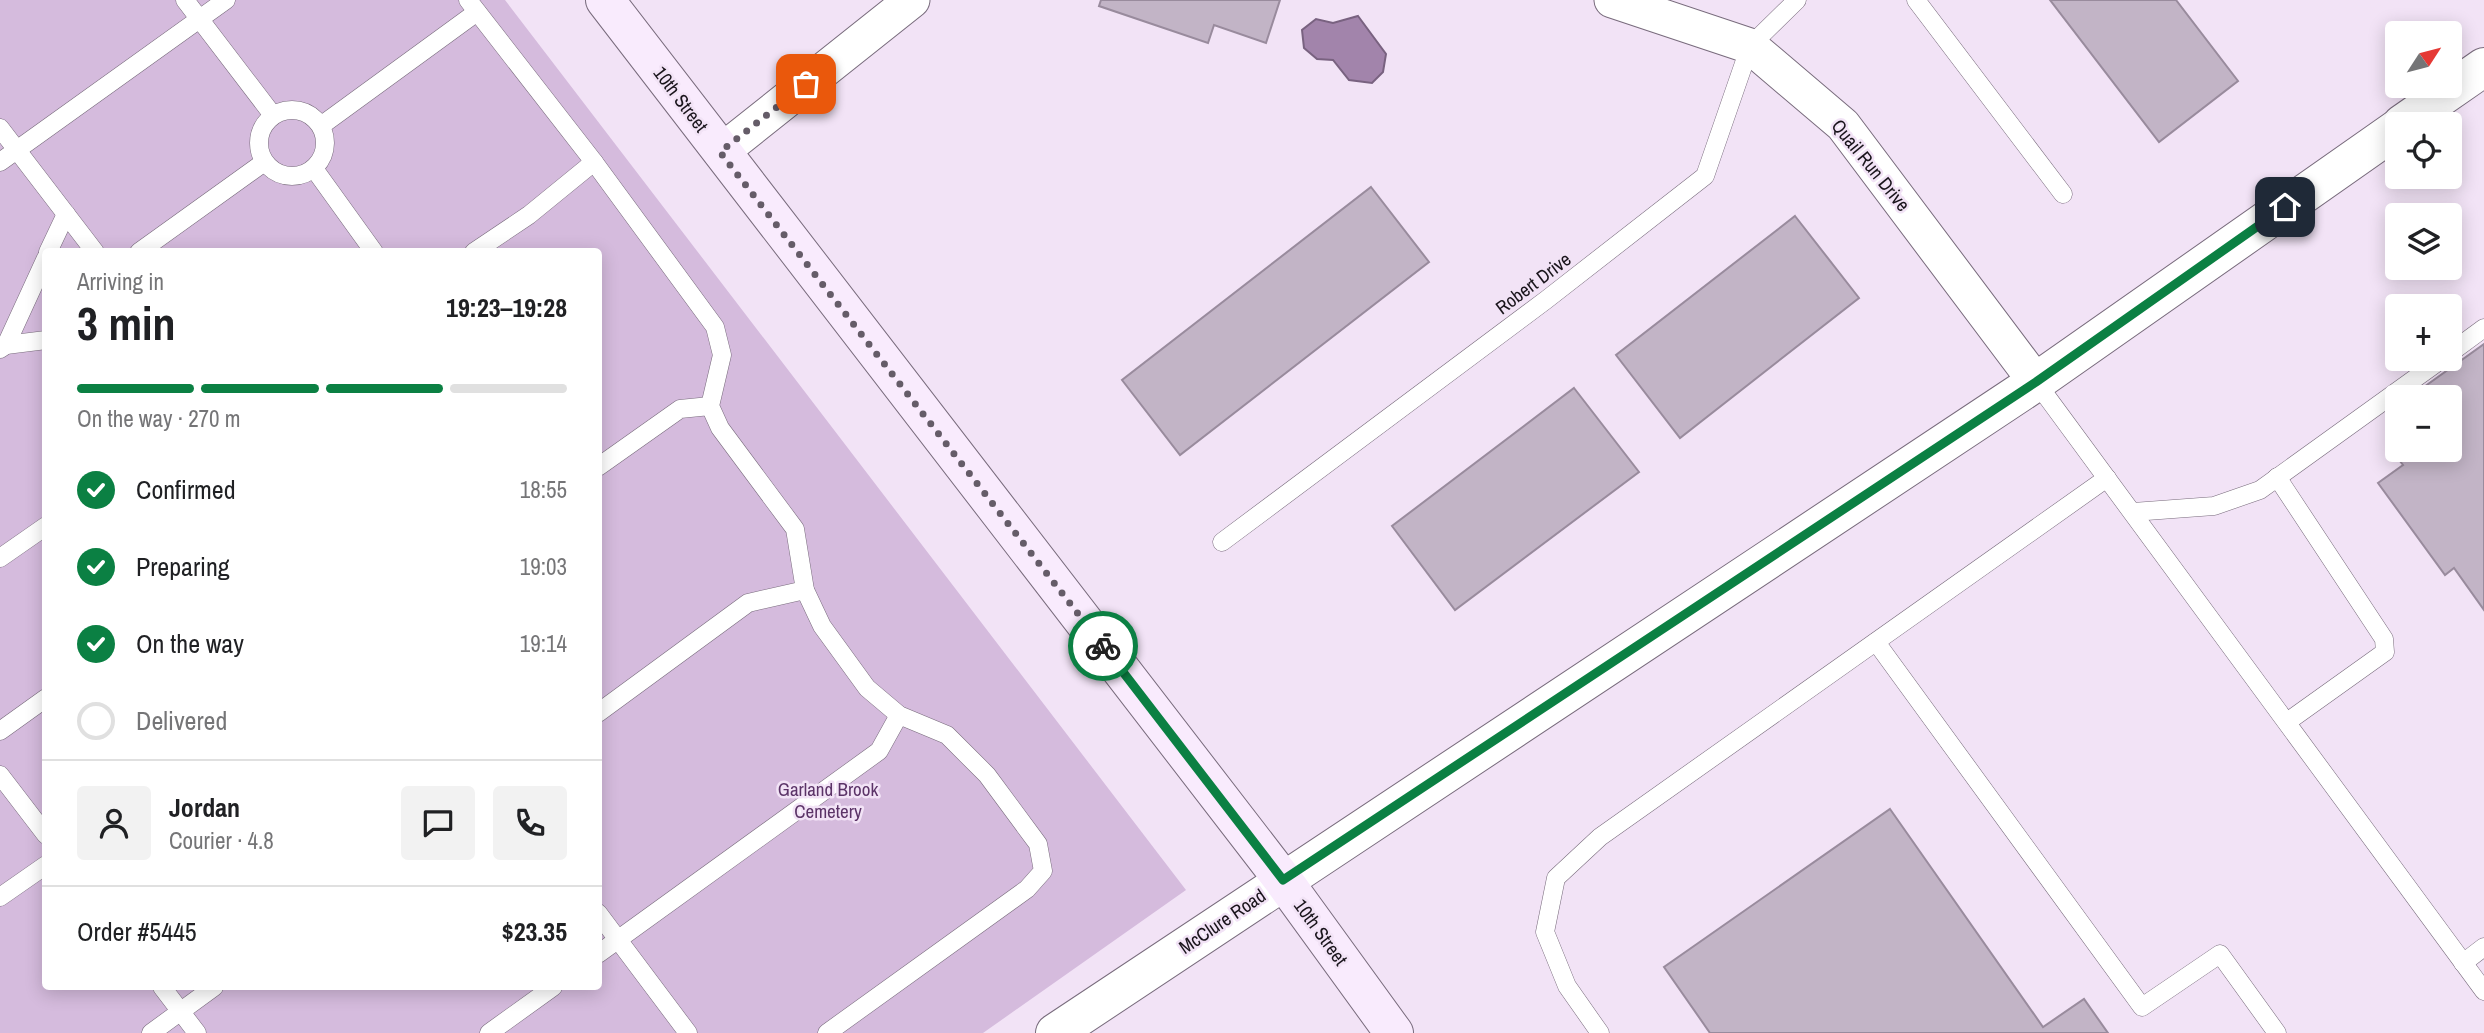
<!DOCTYPE html>
<html lang="en">
<head>
<meta charset="utf-8">
<style>
  body { margin:0; font-family:"Archivo Narrow",sans-serif; background:#f2f2f2; color:#202124; height:100vh; display:flex; flex-direction:column; font-size:26px; white-space:nowrap }
  * { box-sizing:border-box; margin:0 }
  p { font-size:23px; color:#757577 }
  .icon { flex:none; width:38px; height:38px; fill:none; stroke:currentColor; stroke-width:2; stroke-linecap:round; stroke-linejoin:round }
  .map { position:relative; flex:1; overflow:hidden }
  .details { position:absolute; left:42px; top:248px; width:560px; height:742px; display:flex; flex-direction:column; background:#fff; border-radius:7px; box-shadow:0 4px 18px #0003 }
  .details>* { flex:none }
  .needle { width:46px; rotate:54deg }
  .fabs { position:absolute; left:2385px; top:21px; display:grid; gap:14px }
  .fabs a { display:grid; place-items:center; width:77px; height:77px; border-radius:7px; background:#fff; box-shadow:0 4px 18px #0003; font-size:35px }
  .pin { position:absolute; display:grid; place-items:center; width:60px; height:60px; color:#fff; margin:-30px; border-radius:14px; box-shadow:0 4px 10px #0006 }
  .courier { position:absolute; display:grid; place-items:center; width:70px; height:70px; margin:-35px; border:5px solid #0b8043; border-radius:50%; background:#fff; color:#222; box-shadow:0 2px 9px #0007 }
  .overview em { font-style:normal; font-weight:800 }
  .overview div { display:flex; flex-direction:column-reverse }
  .overview { display:flex; align-items:center; justify-content:space-between; height:119px; padding:0 35px }
  h1 { font-size:46px; font-weight:800; line-height:52px }
  .bar { display:grid; grid-template-columns:repeat(4,1fr); gap:10px 7px; align-content:center; height:84px; padding:0 35px }
  .bar i { height:9px; border-radius:5px; background:#e0e0e0 }
  .bar .active { background:#0b8043 }
  .bar p { grid-column:span 4 }
  .line { display:flex; align-items:center; gap:18px; padding:0 35px; border-top:2px solid #e0e0e0 }
  .line div { flex:1 }
  .round { display:grid; place-items:center; flex:none; width:74px; height:74px; border-radius:7px; background:#f2f2f2 }
  ol { padding:0 35px; list-style:none }
  li { display:flex; align-items:center; gap:21px; height:77px }
  li p { margin-inline-start:auto }
  li .icon { padding:7px; border-radius:50%; background:#0b8043; color:#fff; stroke-width:4 }
  li:last-child { color:#757577 }
  li i { width:38px; height:38px; border:4px solid #e0e0e0; border-radius:50% }
  .map>svg:first-child { display:block }
  .green { fill:#d5bbdd; fill-rule:evenodd }
  .water { fill:#a284ab; stroke:#796280; stroke-width:2 }
  .building { fill:#c2b4c6; stroke:#998b9d; stroke-width:2 }
  .lines { fill:none; stroke-linecap:round; stroke-linejoin:round }
  .service-casing { stroke:#786b7c; stroke-width:19 }
  .minor-casing { stroke:#786b7c; stroke-width:37 }
  .tertiary-casing { stroke:#786b7c; stroke-width:40 }
  .secondary-casing { stroke:#786b7c; stroke-width:40 }
  .service { stroke:#fff; stroke-width:18 }
  .minor { stroke:#fff; stroke-width:35 }
  .tertiary { stroke:#fff; stroke-width:38 }
  .secondary { stroke:#f9ebfd; stroke-width:38 }
  .done { stroke:#655c68; stroke-width:7; stroke-dasharray:0 12.6 }
  .route { stroke:#0b8043; stroke-width:9 }
  .labels { text-anchor:middle; dominant-baseline:central; stroke-width:5; stroke-linejoin:round; paint-order:stroke }
  .street-label { font-size:19px; fill:#19141b; stroke:#f2e3f6 }
  .park-label { font-size:19px; fill:#5b3367; stroke:#f2e3f6 }
</style>
</head>
<body>
<div class="map">
<svg width="2484" height="1033" viewBox="0 0 2484 1033">
  <rect width="100%" height="100%" fill="#f2e3f6"/>
  <path class="green" d="M0 0H505L1186 890 983 1033H0ZM46 252H598V987H46Z"/>
  <polygon class="water" points="1358,16 1386,54 1383,72 1372,83 1349,80 1333,60 1317,59 1304,48 1302,30 1316,19 1333,23"/>
  <g class="building">
    <polygon points="1101,0 1280,0 1266,43 1214,25 1208,43 1099,6"/>
    <polygon points="2050,0 2176,0 2238,81 2159,142"/>
    <polygon points="1371,187 1429,262 1180,455 1122,380"/>
    <polygon points="1795,216 1859,298 1680,438 1616,355"/>
    <polygon points="2484,344 2484,610 2454,568 2445,575 2378,483 2403,465 2389,447 2398,441 2398,450 2450,450 2450,397 2410,397"/>
    <polygon points="1574,388 1639,472 1455,610 1392,526"/>
    <polygon points="1890,809 2043,1027 2084,999 2108,1033 1710,1033 1664,967"/>
  </g>
  <g class="lines">
    <g class="service-casing">
      <g id="service">
        <polyline points="185,0 272,114"/>
        <polyline points="468,0 594,162 715,327 722,355 710,406 720,428 795,529 805,590 822,626 867,688 899,715 947,735 987,775 1038,844 1043,871 1027,889 827,1033"/>
        <polyline points="1916,0 2063,194"/>
        <circle cx="292" cy="143" r="33"/>
        <polyline points="322,125 477,12"/>
        <polyline points="0,128 95,252"/>
        <polyline points="0,162 226,0"/>
        <polyline points="315,170 374,252"/>
        <polyline points="48,252 66,214"/>
        <polyline points="139,252 263,163"/>
        <polyline points="474,252 529,215 594,162"/>
        <polyline points="6,345 46,258"/>
        <polyline points="0,349 6,345 46,340"/>
        <polyline points="2450,353 2484,328"/>
        <polyline points="2036,382 2484,991"/>
        <polyline points="598,467 680,409 710,406"/>
        <polyline points="2277,477 2384,639 2385,652 2287,722"/>
        <polyline points="2133,512 2214,506 2260,490 2442,359"/>
        <polyline points="1222,542 1546,300 1705,176 1750,46 1797,0"/>
        <polyline points="0,558 46,526"/>
        <polyline points="1876,642 2142,1007 2220,954 2277,1033"/>
        <polyline points="598,713 748,603 805,590"/>
        <polyline points="0,731 46,698"/>
        <polyline points="0,775 46,835"/>
        <polyline points="0,897 46,865"/>
        <polyline points="598,913 688,1033"/>
        <polyline points="598,954 879,751 899,715"/>
        <polyline points="2463,963 2484,947"/>
        <polyline points="162,987 197,1033"/>
        <polyline points="151,1033 214,987"/>
        <polyline points="489,1033 553,987"/>
        <polyline points="1600,1033 1567,986 1545,932 1556,878 1600,837 2107,478"/>
      </g>
    </g>
    <g class="minor-casing">
      <g id="minor">
        <polyline points="1612,0 1750,46 1843,125 2036,382"/>
        <polyline points="721,152 912,0"/>
      </g>
    </g>
    <g class="tertiary-casing">
      <g id="tertiary">
        <polyline points="2402,124 2484,67"/>
        <polyline points="1055,1033 2036,382 2398,128"/>
      </g>
    </g>
    <g class="secondary-casing">
      <polyline id="secondary" points="605,0 1283,880 1394,1033"/>
    </g>
    <use href="#service" class="service"/>
    <use href="#minor" class="minor"/>
    <use href="#tertiary" class="tertiary"/>
    <use href="#secondary" class="secondary"/>
  </g>
  <g class="lines">
    <polyline class="done" points="806,84 720,152 1103,646"/>
    <polyline class="route" points="1103,646 1283,880 2036,382 2285,207"/>
  </g>
  <g class="labels">
    <g class="street-label">
      <text transform="translate(681 99) rotate(53)">10th Street</text>
      <text transform="translate(1871 165) rotate(51)">Quail Run Drive</text>
      <text transform="translate(1533 283) rotate(-37)">Robert Drive</text>
      <text transform="translate(1222 921) rotate(-34)">McClure Road</text>
      <text transform="translate(1321 932) rotate(54)">10th Street</text>
    </g>
    <g class="park-label">
      <text x="828" y="789">Garland Brook<tspan x="828" dy="22">Cemetery</tspan></text>
    </g>
  </g>
</svg>
<div class="fabs">
<a><svg class="needle" viewBox="-14 -14 28 28"><path d="M0-13l5 13h-10z" fill="#e53935"/><path d="M0 13l5-13h-10z" fill="#757577"/></svg></a>
<a><svg class="icon" aria-label="locate" viewBox="0 0 24 24"><circle cx="12" cy="12" r="6"/><path d="M12 2v4M12 18v4M2 12h4M18 12h4"/></svg></a>
<a><svg class="icon" aria-label="layers" viewBox="0 0 24 24"><path d="M12 4l9 5-9 5-9-5zM3 14l9 5 9-5"/></svg></a>
<a>+</a>
<a>−</a>
</div>
<div class="pin" style="left:806px;top:84px;background:#ea580c"><svg class="icon" aria-label="bag" viewBox="0 0 24 24"><path d="M5 8h14l-1 12H6zM9 8a3 3 0 0 1 6 0"/></svg></div>
<div class="pin" style="left:2285px;top:207px;background:#1f2937"><svg class="icon" aria-label="home" viewBox="0 0 24 24"><path d="M3 11l9-7 9 7M6 9v11h12V9"/></svg></div>
<div class="courier" style="left:1103px;top:646px"><svg class="icon" aria-label="bike" viewBox="0 0 24 24"><circle cx="6" cy="16" r="4"/><circle cx="18" cy="16" r="4"/><path d="M6 16l4-8h5l3 8M10 8l3 8H6M13 5h3"/></svg></div>
<section class="details">
<div class="overview"><div><h1>3 min</h1><p>Arriving in</p></div><em>19:23–19:28</em></div>
<div class="bar"><i class="active"></i><i class="active"></i><i class="active"></i><i></i><p>On the way · 270 m</p></div>
<ol>
<li><svg class="icon" aria-label="check" viewBox="0 0 24 24"><path d="M5 12l5 5 9-10"/></svg>Confirmed<p>18:55</p></li>
<li><svg class="icon" aria-label="check" viewBox="0 0 24 24"><path d="M5 12l5 5 9-10"/></svg>Preparing<p>19:03</p></li>
<li><svg class="icon" aria-label="check" viewBox="0 0 24 24"><path d="M5 12l5 5 9-10"/></svg>On the way<p>19:14</p></li>
<li><i></i>Delivered</li>
</ol>
<div class="line" style="height:126px"><a class="round"><svg class="icon" aria-label="person" viewBox="0 0 24 24"><circle cx="12" cy="8" r="4"/><path d="M4 21q1-7 8-7t8 7"/></svg></a><div><b>Jordan</b><p>Courier · 4.8</p></div><a class="round"><svg class="icon" aria-label="chat" viewBox="0 0 24 24"><path d="M4 5h16v11H9l-5 4z"/></svg></a><a class="round"><svg class="icon" aria-label="phone" viewBox="0 0 24 24"><path d="M5 4h4l2 5-3 2q2 4 5 5l2-3 5 2v4C11 20 4 13 5 4z"/></svg></a></div>
<div class="line" style="height:91px"><div>Order #5445</div><b>$23.35</b></div>
</section>
</div>
</body>
</html>
